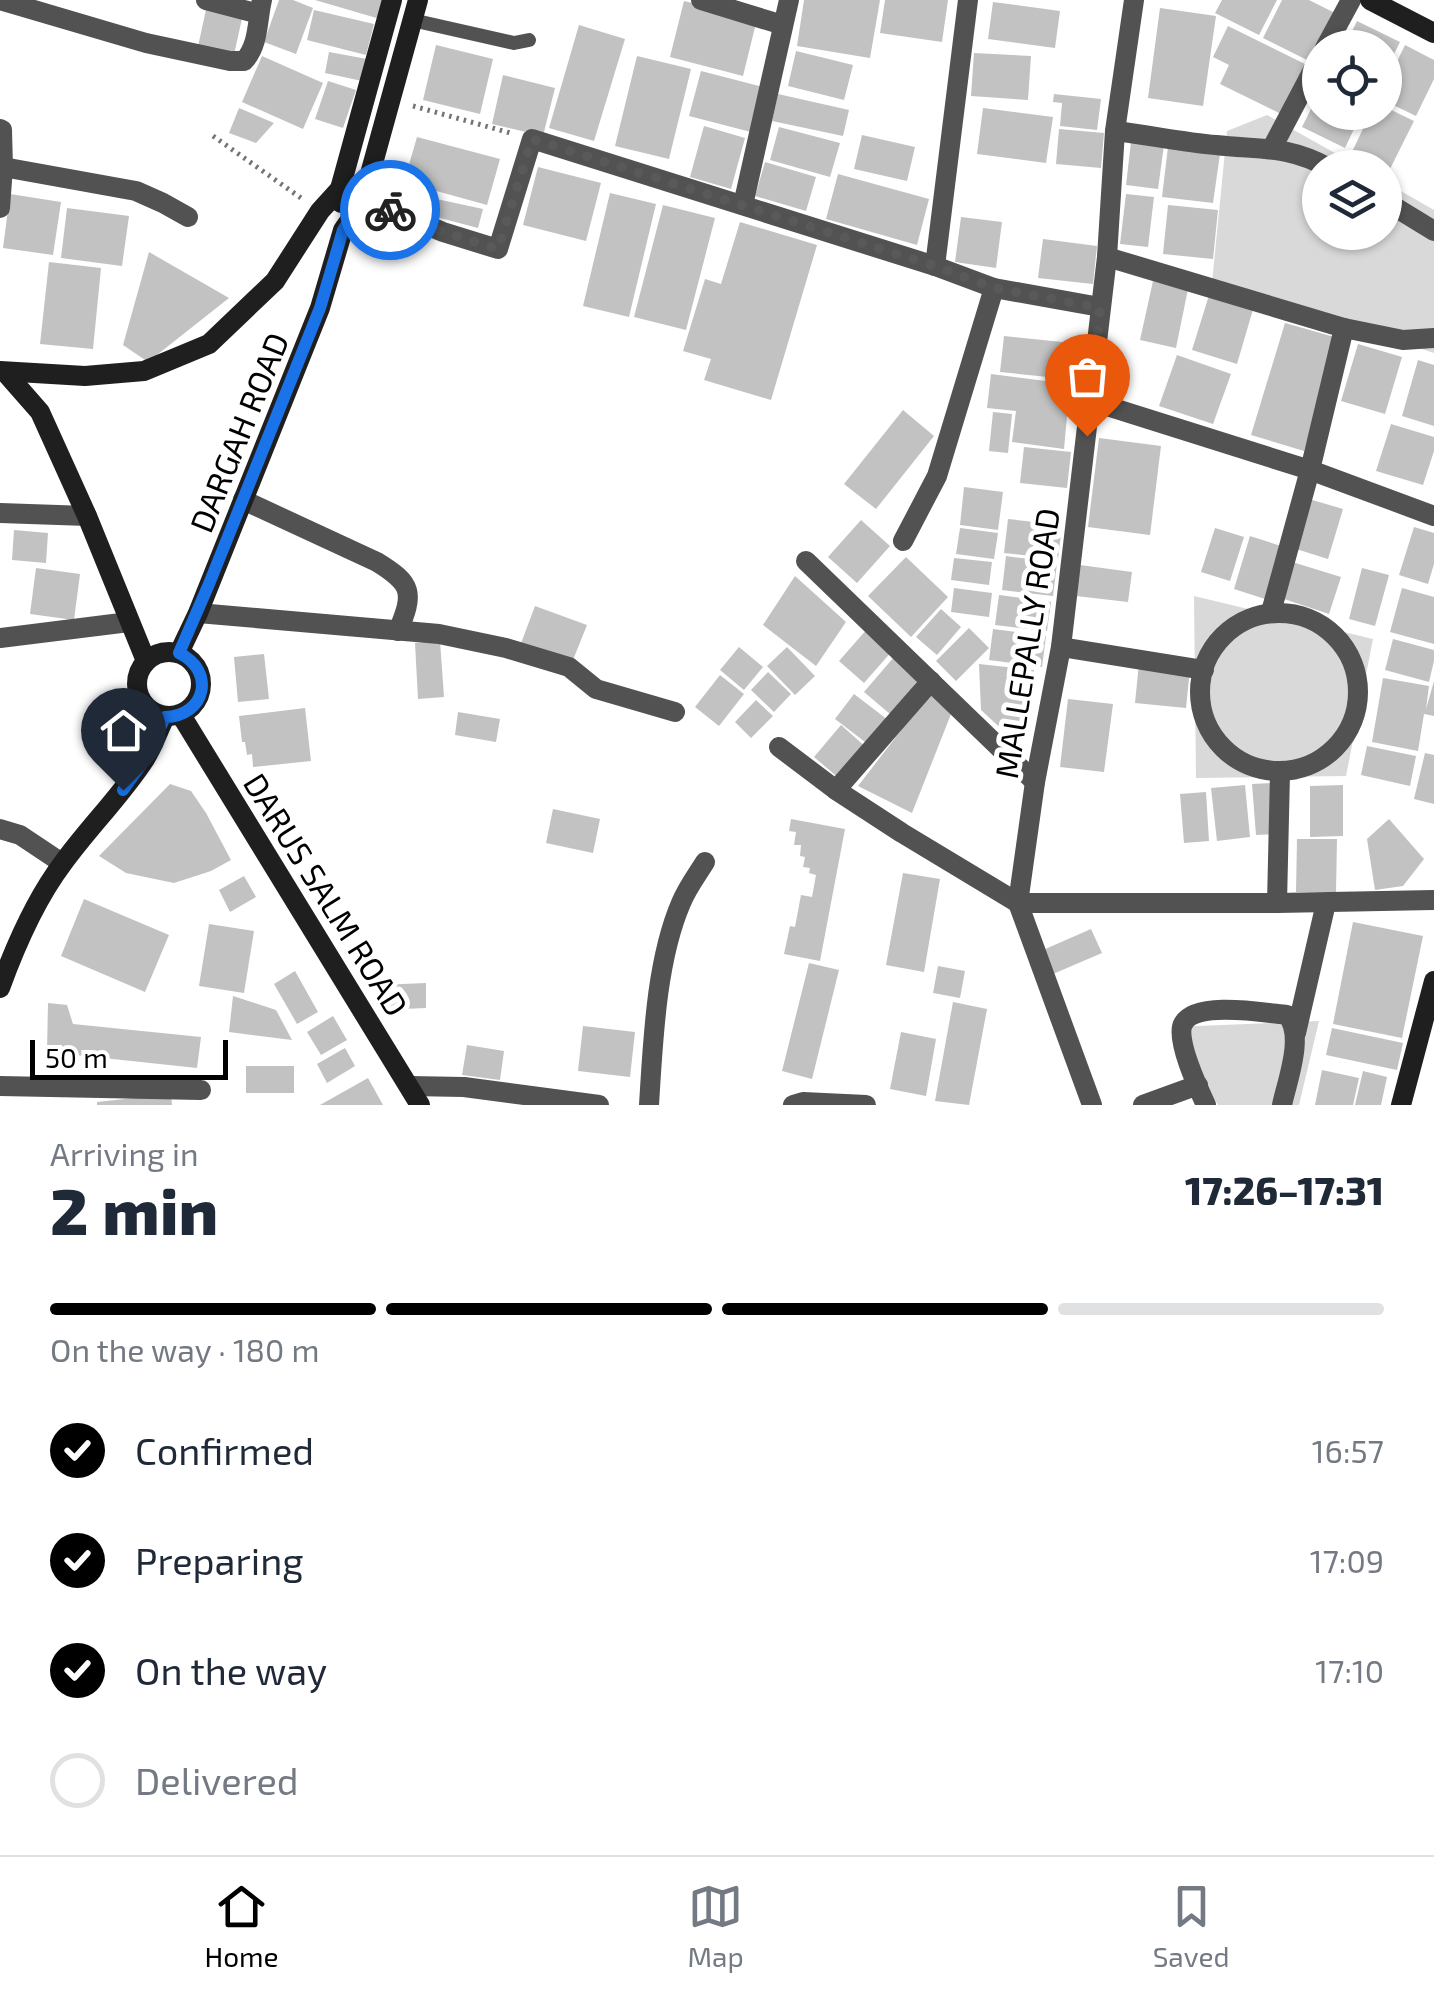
<!DOCTYPE html>
<html lang="en">
<head>
<meta charset="utf-8">
<style>
  body { margin:0; font-family:"Exo 2",sans-serif; background:#f6f6f7; color:#1f2937; height:100vh; display:flex; flex-direction:column; font-size:38px; white-space:nowrap }
  * { box-sizing:border-box; margin:0 }
  p { font-size:32px; color:#747a83 }
  .icon { flex:none; width:55px; height:55px; fill:none; stroke:currentColor; stroke-width:2; stroke-linecap:round; stroke-linejoin:round }
  .map { position:relative; height:1105px; overflow:hidden }
  .drawer { display:flex; flex-direction:column; background:#fff; flex:1 }
  .drawer>* { flex:none }
  .controls { position:absolute; left:1302px; top:30px; display:grid; gap:20px }
  .controls a { display:grid; place-items:center; width:100px; height:100px; border-radius:50%; background:#fff; box-shadow:0 2px 8px #0004; font-size:50px }
  .scale { position:absolute; left:30px; bottom:25px; width:198px; box-sizing:border-box; padding-left:10px; border:5px solid #000; border-top:0; font-size:28px; line-height:35px; white-space:nowrap; color:#000; -webkit-text-stroke:8px #fff; paint-order:stroke }
  .pin { position:absolute; display:grid; place-items:center; width:85px; height:85px; color:#fff; margin:-102px -42px; border-radius:50% 50% 50% 0; rotate:-45deg; box-shadow:0 0 10px #0007 }
  .pin .icon { rotate:45deg }
  .courier { position:absolute; display:grid; place-items:center; width:100px; height:100px; margin:-50px; border:8px solid #1a73e8; border-radius:50%; background:#fff; color:#222; box-shadow:0 2px 12px #0007 }
  .headline em { font-style:normal; font-weight:800 }
  .headline div { display:flex; flex-direction:column-reverse }
  .headline { display:flex; align-items:center; justify-content:space-between; height:170px; padding:0 50px }
  h1 { font-size:65px; font-weight:800; line-height:75px }
  .bar { display:grid; grid-template-columns:repeat(4,1fr); gap:15px 10px; align-content:center; height:120px; padding:0 50px }
  .bar i { height:12px; border-radius:8px; background:#e0e1e3 }
  .bar .current { background:#000 }
  .bar p { grid-column:span 4 }
  ol { padding:0 50px; list-style:none }
  li { display:flex; align-items:center; gap:30px; height:110px }
  li p { margin-inline-start:auto }
  li .icon { padding:10px; border-radius:50%; background:#000; color:#fff; stroke-width:4 }
  li:last-child { color:#747a83 }
  li i { width:55px; height:55px; border:5px solid #e0e1e3; border-radius:50% }
  .dock { display:flex; justify-content:space-around; align-items:center; height:140px; border-top:2px solid #e0e1e3; background:#fff; font-size:28px; color:#747a83 }
  .dock a { display:grid; justify-items:center; gap:5px }
  .dock .current { color:#000 }
  .map>svg:first-child { display:block }
  .green { fill:#d9d9d9 }
  .building { fill:#c2c2c2 }
  .lines { fill:none; stroke-linecap:round; stroke-linejoin:round }
  .path { stroke:#747474; stroke-width:5; stroke-dasharray:2.5 5; stroke-linecap:butt }
  .lane { stroke:#525252; stroke-width:14 }
  .street { stroke:#525252; stroke-width:20 }
  .secondary { stroke:#1f1f1f; stroke-width:20 }
  .done { stroke:#595959; stroke-width:10; stroke-dasharray:0 18 }
  .route { stroke:#1a73e8; stroke-width:12 }
  .labels { text-anchor:middle; dominant-baseline:central; stroke-width:10; stroke-linejoin:round; paint-order:stroke }
  .street-label { font-size:32px; fill:#000; stroke:#fff }
</style>
</head>
<body>
<div class="map">
<svg width="1434" height="1105" viewBox="0 0 1434 1105">
  <rect width="100%" height="100%" fill="#fff"/>
  <g class="green">
    <polygon points="1267,115 1360,167 1320,168 1320,232 1385,232 1385,182 1434,210 1434,353 1212,283 1227,131"/>
    <polygon points="1194,596 1373,639 1346,776 1196,778"/>
    <polygon points="1319,1021 1299,1105 1218,1105 1194,1070 1172,1027"/>
  </g>
  <g class="building">
    <polygon points="279,0 293,0 313,8 296,54 264,42"/>
    <polygon points="315,0 385,0 380,19"/>
    <polygon points="804,0 880,0 870,58 797,46"/>
    <polygon points="885,0 948,0 942,42 880,33"/>
    <polygon points="1222,0 1277,0 1259,35 1215,13"/>
    <polygon points="1282,0 1309,0 1335,13 1311,62 1263,38"/>
    <polygon points="684,1 757,19 743,76 670,57"/>
    <polygon points="993,2 1060,11 1055,48 988,39"/>
    <polygon points="207,5 243,14 233,59 197,51"/>
    <polygon points="1160,8 1216,16 1203,106 1148,98"/>
    <polygon points="314,10 374,24 366,55 307,40"/>
    <polygon points="1357,21 1400,42 1385,72 1385,48 1344,48"/>
    <polygon points="579,25 625,39 594,141 549,128"/>
    <polygon points="1228,26 1309,66 1285,116 1220,84 1229,65 1213,57"/>
    <polygon points="436,45 493,59 480,114 423,100"/>
    <polygon points="1405,45 1434,60 1434,79 1416,116 1385,101 1385,86"/>
    <polygon points="796,51 853,65 844,100 788,86"/>
    <polygon points="329,52 367,59 362,81 325,73"/>
    <polygon points="974,53 1031,56 1028,100 971,96"/>
    <polygon points="262,56 323,83 303,129 242,102"/>
    <polygon points="637,56 691,69 669,159 615,146"/>
    <polygon points="701,71 763,87 751,132 689,116"/>
    <polygon points="503,75 555,88 543,136 492,124"/>
    <polygon points="328,81 356,90 343,128 315,119"/>
    <polygon points="1320,91 1320,112 1362,112 1345,148 1302,127"/>
    <polygon points="778,94 849,110 843,136 772,121"/>
    <polygon points="1054,94 1101,99 1097,130 1060,126 1062,103 1053,102"/>
    <polygon points="1385,107 1414,121 1389,171 1352,152 1371,112 1385,112"/>
    <polygon points="239,108 274,123 256,143 229,133"/>
    <polygon points="983,108 1053,117 1046,163 977,154"/>
    <polygon points="704,126 745,138 731,189 690,177"/>
    <polygon points="779,127 840,143 830,177 770,160"/>
    <polygon points="1059,129 1104,133 1101,168 1056,164"/>
    <polygon points="862,135 915,147 907,181 854,169"/>
    <polygon points="417,137 500,159 487,205 404,182"/>
    <polygon points="1131,142 1164,145 1158,189 1126,185"/>
    <polygon points="1168,147 1220,154 1213,203 1162,197"/>
    <polygon points="765,162 816,177 806,211 755,196"/>
    <polygon points="538,167 601,183 586,241 523,225"/>
    <polygon points="838,174 929,199 917,245 826,219"/>
    <polygon points="404,192 483,209 478,228 406,209"/>
    <polygon points="610,193 656,204 629,317 583,306"/>
    <polygon points="10,194 61,202 53,255 3,248"/>
    <polygon points="1126,194 1154,197 1148,247 1120,244"/>
    <polygon points="663,205 715,218 686,330 634,317"/>
    <polygon points="1168,205 1218,210 1213,259 1163,254"/>
    <polygon points="67,208 129,216 122,266 61,258"/>
    <polygon points="961,217 1002,222 996,268 955,262"/>
    <polygon points="740,222 817,245 771,400 704,380 711,359 683,351 705,279 721,284"/>
    <polygon points="1043,239 1097,246 1093,284 1038,278"/>
    <polygon points="149,252 229,298 148,362 123,345"/>
    <polygon points="49,262 101,268 93,349 40,344"/>
    <polygon points="1153,281 1188,289 1176,348 1140,340"/>
    <polygon points="1210,292 1254,306 1237,364 1192,350"/>
    <polygon points="1285,323 1338,338 1304,451 1251,435"/>
    <polygon points="1004,336 1072,343 1068,379 1000,372"/>
    <polygon points="1358,344 1402,357 1385,414 1341,401"/>
    <polygon points="1177,355 1231,374 1213,424 1159,406"/>
    <polygon points="1418,360 1434,365 1434,426 1402,416"/>
    <polygon points="991,374 1070,384 1064,449 1012,442 1016,411 987,408"/>
    <polygon points="903,410 934,436 876,509 844,484"/>
    <polygon points="993,412 1012,414 1008,453 989,451"/>
    <polygon points="1391,424 1434,437 1434,451 1423,485 1376,471"/>
    <polygon points="1099,438 1161,446 1150,535 1088,527"/>
    <polygon points="1024,447 1071,452 1067,488 1020,483"/>
    <polygon points="964,487 1003,492 998,530 960,525"/>
    <polygon points="1309,499 1343,509 1328,559 1293,548"/>
    <polygon points="1008,519 1062,525 1058,559 1004,553"/>
    <polygon points="861,520 890,546 857,583 828,557"/>
    <polygon points="1414,527 1434,533 1434,564 1428,584 1399,575"/>
    <polygon points="960,528 998,533 994,559 956,554"/>
    <polygon points="1215,528 1244,537 1230,581 1201,572"/>
    <polygon points="14,530 48,533 46,563 12,560"/>
    <polygon points="1250,536 1281,546 1265,599 1234,589"/>
    <polygon points="1006,556 1057,563 1053,596 1002,590"/>
    <polygon points="906,557 948,597 911,637 868,596"/>
    <polygon points="954,558 992,562 989,585 951,580"/>
    <polygon points="1289,561 1341,577 1329,614 1278,597"/>
    <polygon points="1080,565 1132,572 1128,602 1076,596"/>
    <polygon points="36,568 80,574 74,620 30,614"/>
    <polygon points="1362,568 1389,575 1375,626 1349,619"/>
    <polygon points="795,576 846,622 816,666 763,625"/>
    <polygon points="954,588 992,593 989,617 951,612"/>
    <polygon points="1402,588 1434,597 1434,644 1390,632"/>
    <polygon points="999,595 1051,602 1047,631 995,625"/>
    <polygon points="535,606 587,625 571,665 520,646"/>
    <polygon points="941,609 961,627 937,655 916,637"/>
    <polygon points="868,628 893,650 864,683 839,661"/>
    <polygon points="969,628 989,648 956,681 936,661"/>
    <polygon points="993,629 1046,636 1042,667 989,660"/>
    <polygon points="1393,639 1434,650 1434,661 1429,682 1385,670"/>
    <polygon points="440,641 444,697 418,699 415,643"/>
    <polygon points="739,647 763,667 744,690 720,670"/>
    <polygon points="787,647 815,676 795,695 767,666"/>
    <polygon points="264,654 269,699 238,702 234,657"/>
    <polygon points="894,657 920,678 890,714 864,692"/>
    <polygon points="1139,663 1190,669 1186,708 1135,703"/>
    <polygon points="979,664 1034,670 1026,735 1008,735 981,710"/>
    <polygon points="768,672 791,694 774,712 751,690"/>
    <polygon points="720,675 744,694 719,726 695,707"/>
    <polygon points="1383,678 1429,686 1426,709 1434,681 1434,716 1424,714 1418,751 1372,742"/>
    <polygon points="930,693 953,709 912,813 858,786"/>
    <polygon points="854,694 888,720 869,745 835,719"/>
    <polygon points="1068,699 1113,704 1104,772 1060,767"/>
    <polygon points="756,700 773,716 751,738 735,722"/>
    <polygon points="305,708 311,761 253,767 252,754 247,755 245,742 242,742 239,716"/>
    <polygon points="458,712 500,719 496,742 455,735"/>
    <polygon points="841,725 867,748 841,780 814,757"/>
    <polygon points="1367,746 1416,756 1410,786 1361,775"/>
    <polygon points="1425,753 1434,755 1434,804 1414,799"/>
    <polygon points="1273,783 1276,834 1256,835 1252,784"/>
    <polygon points="170,784 191,791 206,813 231,860 211,871 174,883 126,873 99,856"/>
    <polygon points="1245,785 1250,837 1217,841 1211,788"/>
    <polygon points="1343,785 1343,836 1310,837 1310,786"/>
    <polygon points="1206,792 1209,841 1184,843 1180,794"/>
    <polygon points="553,809 600,819 593,853 546,843"/>
    <polygon points="791,819 845,829 820,961 784,954 790,926 795,927 801,895 812,897 816,875 809,873 810,868 803,867 805,857 800,856 801,845 794,845 796,832 789,831"/>
    <polygon points="1389,819 1424,859 1403,886 1375,890 1367,839"/>
    <polygon points="1297,839 1337,839 1336,892 1296,892"/>
    <polygon points="903,873 940,879 924,972 886,965"/>
    <polygon points="244,876 256,897 230,912 219,890"/>
    <polygon points="84,899 169,935 145,992 61,956"/>
    <polygon points="1353,922 1423,936 1402,1038 1333,1024"/>
    <polygon points="209,924 254,931 244,993 199,986"/>
    <polygon points="1091,929 1102,953 1053,974 1043,950"/>
    <polygon points="809,963 839,970 812,1079 782,1071"/>
    <polygon points="938,966 965,971 960,998 933,993"/>
    <polygon points="295,971 318,1012 297,1024 274,984"/>
    <polygon points="426,983 426,1008 380,1010 379,985"/>
    <polygon points="233,996 276,1010 292,1040 229,1032"/>
    <polygon points="953,1002 987,1009 969,1105 935,1101"/>
    <polygon points="48,1003 67,1005 73,1024 201,1037 197,1068 47,1052"/>
    <polygon points="333,1016 347,1040 321,1055 307,1032"/>
    <polygon points="583,1026 635,1032 630,1077 578,1071"/>
    <polygon points="1332,1028 1403,1043 1397,1070 1326,1055"/>
    <polygon points="901,1032 936,1039 926,1096 890,1089"/>
    <polygon points="467,1045 504,1051 500,1080 462,1075"/>
    <polygon points="345,1048 355,1066 327,1083 317,1064"/>
    <rect x="246" y="1066" width="48" height="27"/>
    <polygon points="1322,1070 1359,1078 1353,1105 1315,1105"/>
    <polygon points="1363,1071 1387,1077 1381,1105 1355,1105"/>
    <polygon points="368,1078 383,1105 320,1105"/>
    <polygon points="171,1094 172,1105 97,1105 97,1102"/>
  </g>
  <g class="lines">
    <g class="path">
      <polyline points="413,106 514,134"/>
      <polyline points="213,136 301,198"/>
    </g>
    <polyline class="lane" points="412,20 514,43 529,40"/>
    <g class="street">
      <path d="M0 0 146 43 230 61H244C259 45 257 21 262 0"/>
      <polyline points="206,0 259,14"/>
      <polyline points="701,0 783,25"/>
      <polyline points="1325,48 1351,0"/>
      <polyline points="0,129 2,130 3,167 0,208"/>
      <path d="M1115 131C1149 135 1182 142 1216 145 1260 150 1287 145 1329 168"/>
      <polyline points="1272,148 1320,57"/>
      <polyline points="3,167 136,191 163,203 188,217"/>
      <polyline points="340,189 443,232 498,249 532,139 935,266 994,288 1100,307"/>
      <polyline points="1385,201 1434,231"/>
      <polyline points="743,205 789,0"/>
      <polyline points="1107,257 1344,328 1403,340 1434,338"/>
      <polyline points="935,266 968,0"/>
      <polyline points="1091,401 1310,470 1434,516"/>
      <path d="M243 500 377 562C413 584 414 593 398 631"/>
      <polyline points="0,513 87,516"/>
      <polyline points="903,541 937,476 994,288"/>
      <polyline points="806,561 1035,782"/>
      <polyline points="1271,612 1310,470 1344,328"/>
      <circle cx="1279" cy="692" r="79"/>
      <polyline points="198,613 439,634 506,648 569,667 596,689 675,712"/>
      <polyline points="0,638 129,622"/>
      <polyline points="1061,647 1204,670"/>
      <polyline points="779,747 836,790 902,833 1018,903 1277,903 1434,900"/>
      <polyline points="836,790 931,681"/>
      <polyline points="0,829 20,835 62,863"/>
      <polyline points="1277,903 1280,773"/>
      <polyline points="1296,1033 1326,903"/>
      <polyline points="0,1086 201,1090"/>
      <polyline points="410,1086 464,1087 599,1105"/>
      <path d="M649 1105C653 1042 656 961 681 903 687 888 697 875 705 862"/>
      <polyline points="793,1105 803,1102 866,1105"/>
      <polyline points="1092,1105 1018,903 1035,782 1061,647 1107,257 1115,131 1134,0"/>
      <polyline points="1143,1105 1198,1085"/>
      <path d="M1206 1105C1199 1090 1175 1039 1183 1024 1195 1000 1266 1013 1287 1015 1305 1035 1287 1081 1282 1105"/>
    </g>
    <g class="secondary">
      <polyline points="1370,0 1434,33"/>
      <polyline points="341,203 340,189 392,0"/>
      <polyline points="0,371 85,376 144,371 209,344 275,281 320,211 340,189"/>
      <polyline points="5,372 40,412 87,516 146,661"/>
      <circle cx="169" cy="684" r="32"/>
      <polyline points="179,653 198,613 320,308 343,230 362,203 418,0"/>
      <polyline points="181,715 420,1105"/>
      <path d="M0 988C16 944 35 900 63 863 89 827 121 796 145 759 153 746 158 731 165 717"/>
      <polyline points="1401,1105 1434,981"/>
    </g>
  </g>
  <g class="lines">
    <polyline class="done" points="390,210 443,232 498,249 532,139 935,266 994,288 1100,308 1087,436"/>
    <path class="route" d="M123 790 148 755 165 717C206 716 216 671 179 653L209 584 320 308 343 230 363 199 390 210"/>
  </g>
  <g class="labels">
    <g class="street-label">
      <text transform="translate(238 432) rotate(-68)">DARGAH ROAD</text>
      <text transform="translate(1026 643) rotate(-81)">MALLEPALLY ROAD</text>
      <text transform="translate(327 894) rotate(58)">DARUS SALM ROAD</text>
    </g>
  </g>
</svg>
<div class="controls">
<a><svg class="icon" aria-label="locate" viewBox="0 0 24 24"><circle cx="12" cy="12" r="6"/><path d="M12 2v4M12 18v4M2 12h4M18 12h4"/></svg></a>
<a><svg class="icon" aria-label="layers" viewBox="0 0 24 24"><path d="M12 4l9 5-9 5-9-5zM3 14l9 5 9-5"/></svg></a>
</div>
<div class="scale">50 m</div>
<div class="pin" style="left:1087px;top:436px;background:#ea580c"><svg class="icon" aria-label="bag" viewBox="0 0 24 24"><path d="M5 8h14l-1 12H6zM9 8a3 3 0 0 1 6 0"/></svg></div>
<div class="pin" style="left:123px;top:790px;background:#1f2937"><svg class="icon" aria-label="home" viewBox="0 0 24 24"><path d="M3 11l9-7 9 7M6 9v11h12V9"/></svg></div>
<div class="courier" style="left:390px;top:210px"><svg class="icon" aria-label="bike" viewBox="0 0 24 24"><circle cx="6" cy="16" r="4"/><circle cx="18" cy="16" r="4"/><path d="M6 16l4-8h5l3 8M10 8l3 8H6M13 5h3"/></svg></div>
</div>
<section class="drawer">
<div class="headline"><div><h1>2 min</h1><p>Arriving in</p></div><em>17:26–17:31</em></div>
<div class="bar"><i class="current"></i><i class="current"></i><i class="current"></i><i></i><p>On the way · 180 m</p></div>
<ol>
<li><svg class="icon" aria-label="check" viewBox="0 0 24 24"><path d="M5 12l5 5 9-10"/></svg>Confirmed<p>16:57</p></li>
<li><svg class="icon" aria-label="check" viewBox="0 0 24 24"><path d="M5 12l5 5 9-10"/></svg>Preparing<p>17:09</p></li>
<li><svg class="icon" aria-label="check" viewBox="0 0 24 24"><path d="M5 12l5 5 9-10"/></svg>On the way<p>17:10</p></li>
<li><i></i>Delivered</li>
</ol>
</section>
<nav class="dock">
<a class="current"><svg class="icon" aria-label="home" viewBox="0 0 24 24"><path d="M3 11l9-7 9 7M6 9v11h12V9"/></svg>Home</a>
<a><svg class="icon" aria-label="map" viewBox="0 0 24 24"><path d="M3 6l6-2 6 2 6-2v14l-6 2-6-2-6 2zM9 4v14M15 6v14"/></svg>Map</a>
<a><svg class="icon" aria-label="saved" viewBox="0 0 24 24"><path d="M7 4h10v16l-5-4-5 4z"/></svg>Saved</a>
</nav>
</body>
</html>
